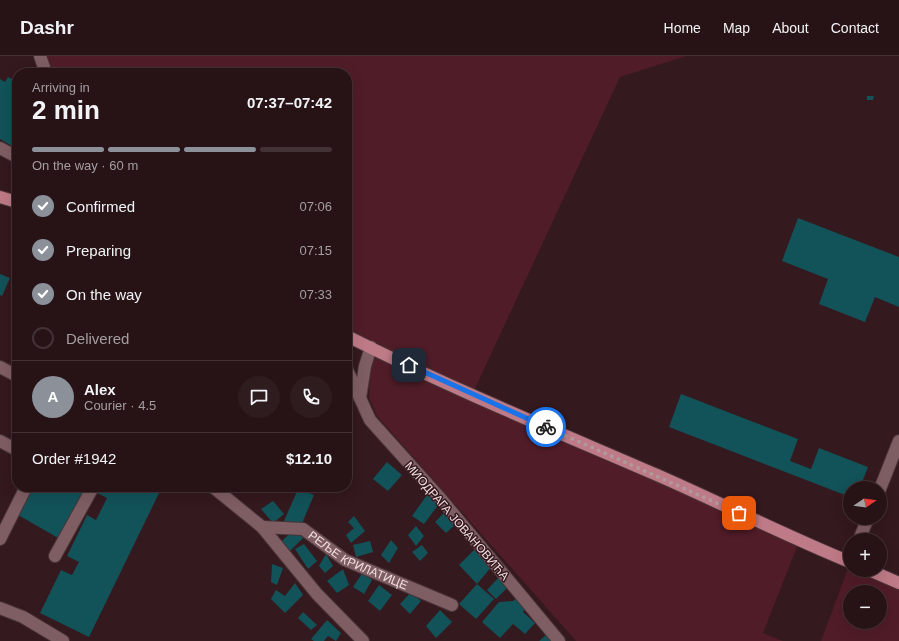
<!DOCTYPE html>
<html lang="en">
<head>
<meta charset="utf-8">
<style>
  body { margin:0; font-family:Arial,sans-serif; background:#2f1c1f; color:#f1f3f6; height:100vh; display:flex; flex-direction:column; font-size:15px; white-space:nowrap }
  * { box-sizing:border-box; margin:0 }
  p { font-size:13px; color:#a49ea1 }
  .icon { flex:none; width:22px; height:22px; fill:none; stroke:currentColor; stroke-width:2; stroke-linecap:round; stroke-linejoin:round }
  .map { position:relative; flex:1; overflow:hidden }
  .side { position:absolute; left:12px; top:12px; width:340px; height:424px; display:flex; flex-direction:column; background:#271316; border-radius:16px; box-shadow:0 4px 16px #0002,0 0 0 1px #433235 }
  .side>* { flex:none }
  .needle { width:26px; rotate:77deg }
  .controls { position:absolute; left:843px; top:425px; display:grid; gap:8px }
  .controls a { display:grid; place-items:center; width:44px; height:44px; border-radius:50%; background:#271316; box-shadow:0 4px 16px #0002,0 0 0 1px #433235; font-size:20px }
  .pin { position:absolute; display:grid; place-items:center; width:34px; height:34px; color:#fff; margin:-17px; border-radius:8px; box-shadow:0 2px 6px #0006 }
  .courier { position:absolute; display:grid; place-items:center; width:40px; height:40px; margin:-20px; border:3px solid #1a73e8; border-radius:50%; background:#fff; color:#222; box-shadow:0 1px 5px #0007 }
  .headline em { font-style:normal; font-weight:600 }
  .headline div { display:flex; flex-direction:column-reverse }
  .headline { display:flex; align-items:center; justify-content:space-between; height:68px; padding:0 20px }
  h1 { font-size:26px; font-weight:600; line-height:30px }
  .bar { display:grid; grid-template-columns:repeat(4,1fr); gap:6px 4px; align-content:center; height:48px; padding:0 20px }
  .bar i { height:5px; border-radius:3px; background:#433235 }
  .bar .selected { background:#8c9099 }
  .bar p { grid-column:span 4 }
  .line { display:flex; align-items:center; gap:10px; padding:0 20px; border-top:1px solid #433235 }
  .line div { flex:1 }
  .round { display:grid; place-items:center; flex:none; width:42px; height:42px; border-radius:21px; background:#2f1c1f }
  ol { padding:0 20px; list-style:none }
  li { display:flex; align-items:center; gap:12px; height:44px }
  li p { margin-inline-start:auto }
  li .icon { padding:4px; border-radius:50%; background:#8c9099; color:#fff; stroke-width:4 }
  li:last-child { color:#a49ea1 }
  li i { width:22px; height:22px; border:2px solid #433235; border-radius:50% }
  header { display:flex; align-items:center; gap:24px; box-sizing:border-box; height:56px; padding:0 20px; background:#271316; border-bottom:1px solid #433235 }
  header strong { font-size:19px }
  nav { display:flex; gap:22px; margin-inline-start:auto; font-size:14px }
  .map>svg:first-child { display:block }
  .green { fill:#501c28; fill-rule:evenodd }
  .building { fill:#125259 }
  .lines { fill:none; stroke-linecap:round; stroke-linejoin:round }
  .minor-casing { stroke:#493438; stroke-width:14 }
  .major-casing { stroke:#493438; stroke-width:14 }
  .minor { stroke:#7f5e63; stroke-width:12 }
  .major { stroke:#be7a86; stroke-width:12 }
  .done { stroke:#af999c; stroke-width:4; stroke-dasharray:0 7.2 }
  .route { stroke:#1a73e8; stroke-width:5 }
  .labels { text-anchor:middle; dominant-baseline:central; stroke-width:3; stroke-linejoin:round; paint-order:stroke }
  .street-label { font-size:12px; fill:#f1dee0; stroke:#34191e }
</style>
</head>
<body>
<header>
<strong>Dashr</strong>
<nav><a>Home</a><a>Map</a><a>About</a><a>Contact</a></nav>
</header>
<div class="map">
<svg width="899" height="585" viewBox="0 0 899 585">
  <rect width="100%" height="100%" fill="#34191e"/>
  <g class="green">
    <polygon points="40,0 686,0 620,21 472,339 799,486 763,577 783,585 576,585 377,360 369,341 371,292 347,280 347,17 46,17"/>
    <path d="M850 507V514H869L899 527V585H821ZM850 536H880V566H850Z"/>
  </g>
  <g class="building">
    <polygon points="8,21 17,26 17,93 0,83 0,23 5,26"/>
    <polygon points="867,40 874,40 873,44 867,44"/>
    <polygon points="798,162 899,201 899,251 875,241 865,266 819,248 828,223 782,205"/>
    <polygon points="0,218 10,222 2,240 0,239"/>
    <polygon points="681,338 798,383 790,405 811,413 819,392 868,411 860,432 850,432 850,441 669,371"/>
    <polygon points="387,406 402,419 388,435 373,423"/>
    <polygon points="34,431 89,431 60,483 18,459"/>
    <polygon points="100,431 162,431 89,581 40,557 61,514 72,519 79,506 67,500 87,459 96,464 107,442 97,437"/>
    <polygon points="298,433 314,439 300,472 284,465"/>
    <polygon points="427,439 439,448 424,468 412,460"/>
    <polygon points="273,445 284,458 273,467 261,453"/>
    <polygon points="445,456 456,468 446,477 435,466"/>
    <polygon points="354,460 365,475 351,487 346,479 354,472 348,466"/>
    <polygon points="416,470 424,480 416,490 408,479"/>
    <polygon points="292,475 305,480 290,495 281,486"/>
    <polygon points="391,484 398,492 389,507 381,499"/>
    <polygon points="370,485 373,496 356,501 353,489"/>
    <polygon points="304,488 317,505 308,513 295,493"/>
    <polygon points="422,489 428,497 420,505 412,496"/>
    <polygon points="476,492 493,509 477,528 494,543 476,563 459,548 477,528 459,509"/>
    <polygon points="326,498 333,510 325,517 319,510"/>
    <polygon points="272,508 283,512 277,529 271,526"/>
    <polygon points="343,513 349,529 337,537 327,525"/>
    <polygon points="363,516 372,524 364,538 353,531"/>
    <polygon points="499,521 509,530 496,543 487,534"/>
    <polygon points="295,527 303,539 285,557 271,543 276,534 285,540"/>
    <polygon points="379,529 392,539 380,555 368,545"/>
    <polygon points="411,536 421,545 410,558 400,548"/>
    <polygon points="519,540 527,549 523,556 535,567 525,578 513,568 500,582 482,566 499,546 513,545"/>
    <polygon points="440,554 452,566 436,582 426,570"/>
    <polygon points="303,556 317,569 311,574 298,562"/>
    <polygon points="327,564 341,577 336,585 328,580 324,585 314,585 311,583"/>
    <polygon points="546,579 551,585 539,585"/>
  </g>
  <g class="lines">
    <g class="minor-casing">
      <g id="minor">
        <polyline points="40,0 46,17"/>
        <polyline points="0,92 17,101"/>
        <polyline points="371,291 365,310 360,342 370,364 441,443 559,585"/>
        <polyline points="0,311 17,320"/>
        <polyline points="347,314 360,342"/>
        <polyline points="0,385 17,394"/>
        <polyline points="213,431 262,471 317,538 363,585"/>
        <polyline points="880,433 899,385"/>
        <path id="s1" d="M262 471 303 473 345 504 452 549"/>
        <polyline points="0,483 26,431"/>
        <polyline points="859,484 868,462"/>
        <polyline points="55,500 93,431"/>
        <polyline points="0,552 23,561 63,585"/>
      </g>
    </g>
    <g class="major-casing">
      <g id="major">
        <polyline points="0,141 17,146"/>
        <path d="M347 280C448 331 553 374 657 419 721 447 784 479 850 506"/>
        <polyline points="869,514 899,527"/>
      </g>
    </g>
    <use href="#minor" class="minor"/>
    <use href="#major" class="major"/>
  </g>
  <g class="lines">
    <polyline class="done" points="546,371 739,457"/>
    <polyline class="route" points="409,309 546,371"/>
  </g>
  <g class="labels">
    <g class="street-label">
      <text transform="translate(457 465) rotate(49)">МИОДРАГА ЈОВАНОВИЋА</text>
      <text stroke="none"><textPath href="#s1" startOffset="105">РЕЉЕ КРИЛАТИЦЕ</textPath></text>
    </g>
  </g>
</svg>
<div class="controls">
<a><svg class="needle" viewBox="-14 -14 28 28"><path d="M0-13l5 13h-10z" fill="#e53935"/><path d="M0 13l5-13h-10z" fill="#a49ea1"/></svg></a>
<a>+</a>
<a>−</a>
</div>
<div class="pin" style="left:739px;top:457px;background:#ea580c"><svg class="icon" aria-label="bag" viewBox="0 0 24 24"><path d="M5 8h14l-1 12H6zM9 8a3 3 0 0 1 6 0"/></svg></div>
<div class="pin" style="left:409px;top:309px;background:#1f2937"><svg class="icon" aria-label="home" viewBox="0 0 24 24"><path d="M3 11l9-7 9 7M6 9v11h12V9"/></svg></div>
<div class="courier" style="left:546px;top:371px"><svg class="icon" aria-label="bike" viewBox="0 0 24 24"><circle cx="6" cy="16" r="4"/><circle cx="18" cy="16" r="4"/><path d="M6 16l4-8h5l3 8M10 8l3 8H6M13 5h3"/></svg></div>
<section class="side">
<div class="headline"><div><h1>2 min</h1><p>Arriving in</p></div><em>07:37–07:42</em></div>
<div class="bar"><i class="selected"></i><i class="selected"></i><i class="selected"></i><i></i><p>On the way · 60 m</p></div>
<ol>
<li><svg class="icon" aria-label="check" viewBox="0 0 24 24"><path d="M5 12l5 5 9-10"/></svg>Confirmed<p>07:06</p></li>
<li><svg class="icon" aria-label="check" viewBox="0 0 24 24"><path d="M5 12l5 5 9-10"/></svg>Preparing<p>07:15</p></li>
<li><svg class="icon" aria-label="check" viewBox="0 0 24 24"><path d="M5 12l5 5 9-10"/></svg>On the way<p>07:33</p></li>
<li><i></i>Delivered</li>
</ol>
<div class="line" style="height:72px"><b class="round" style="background:#8c9099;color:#fff">A</b><div><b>Alex</b><p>Courier · 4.5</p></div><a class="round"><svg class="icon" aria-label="chat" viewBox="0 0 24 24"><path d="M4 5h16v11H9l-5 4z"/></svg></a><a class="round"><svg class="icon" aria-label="phone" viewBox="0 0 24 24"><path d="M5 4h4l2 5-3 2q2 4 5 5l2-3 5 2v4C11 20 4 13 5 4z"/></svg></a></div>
<div class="line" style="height:52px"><div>Order #1942</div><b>$12.10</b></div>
</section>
</div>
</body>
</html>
